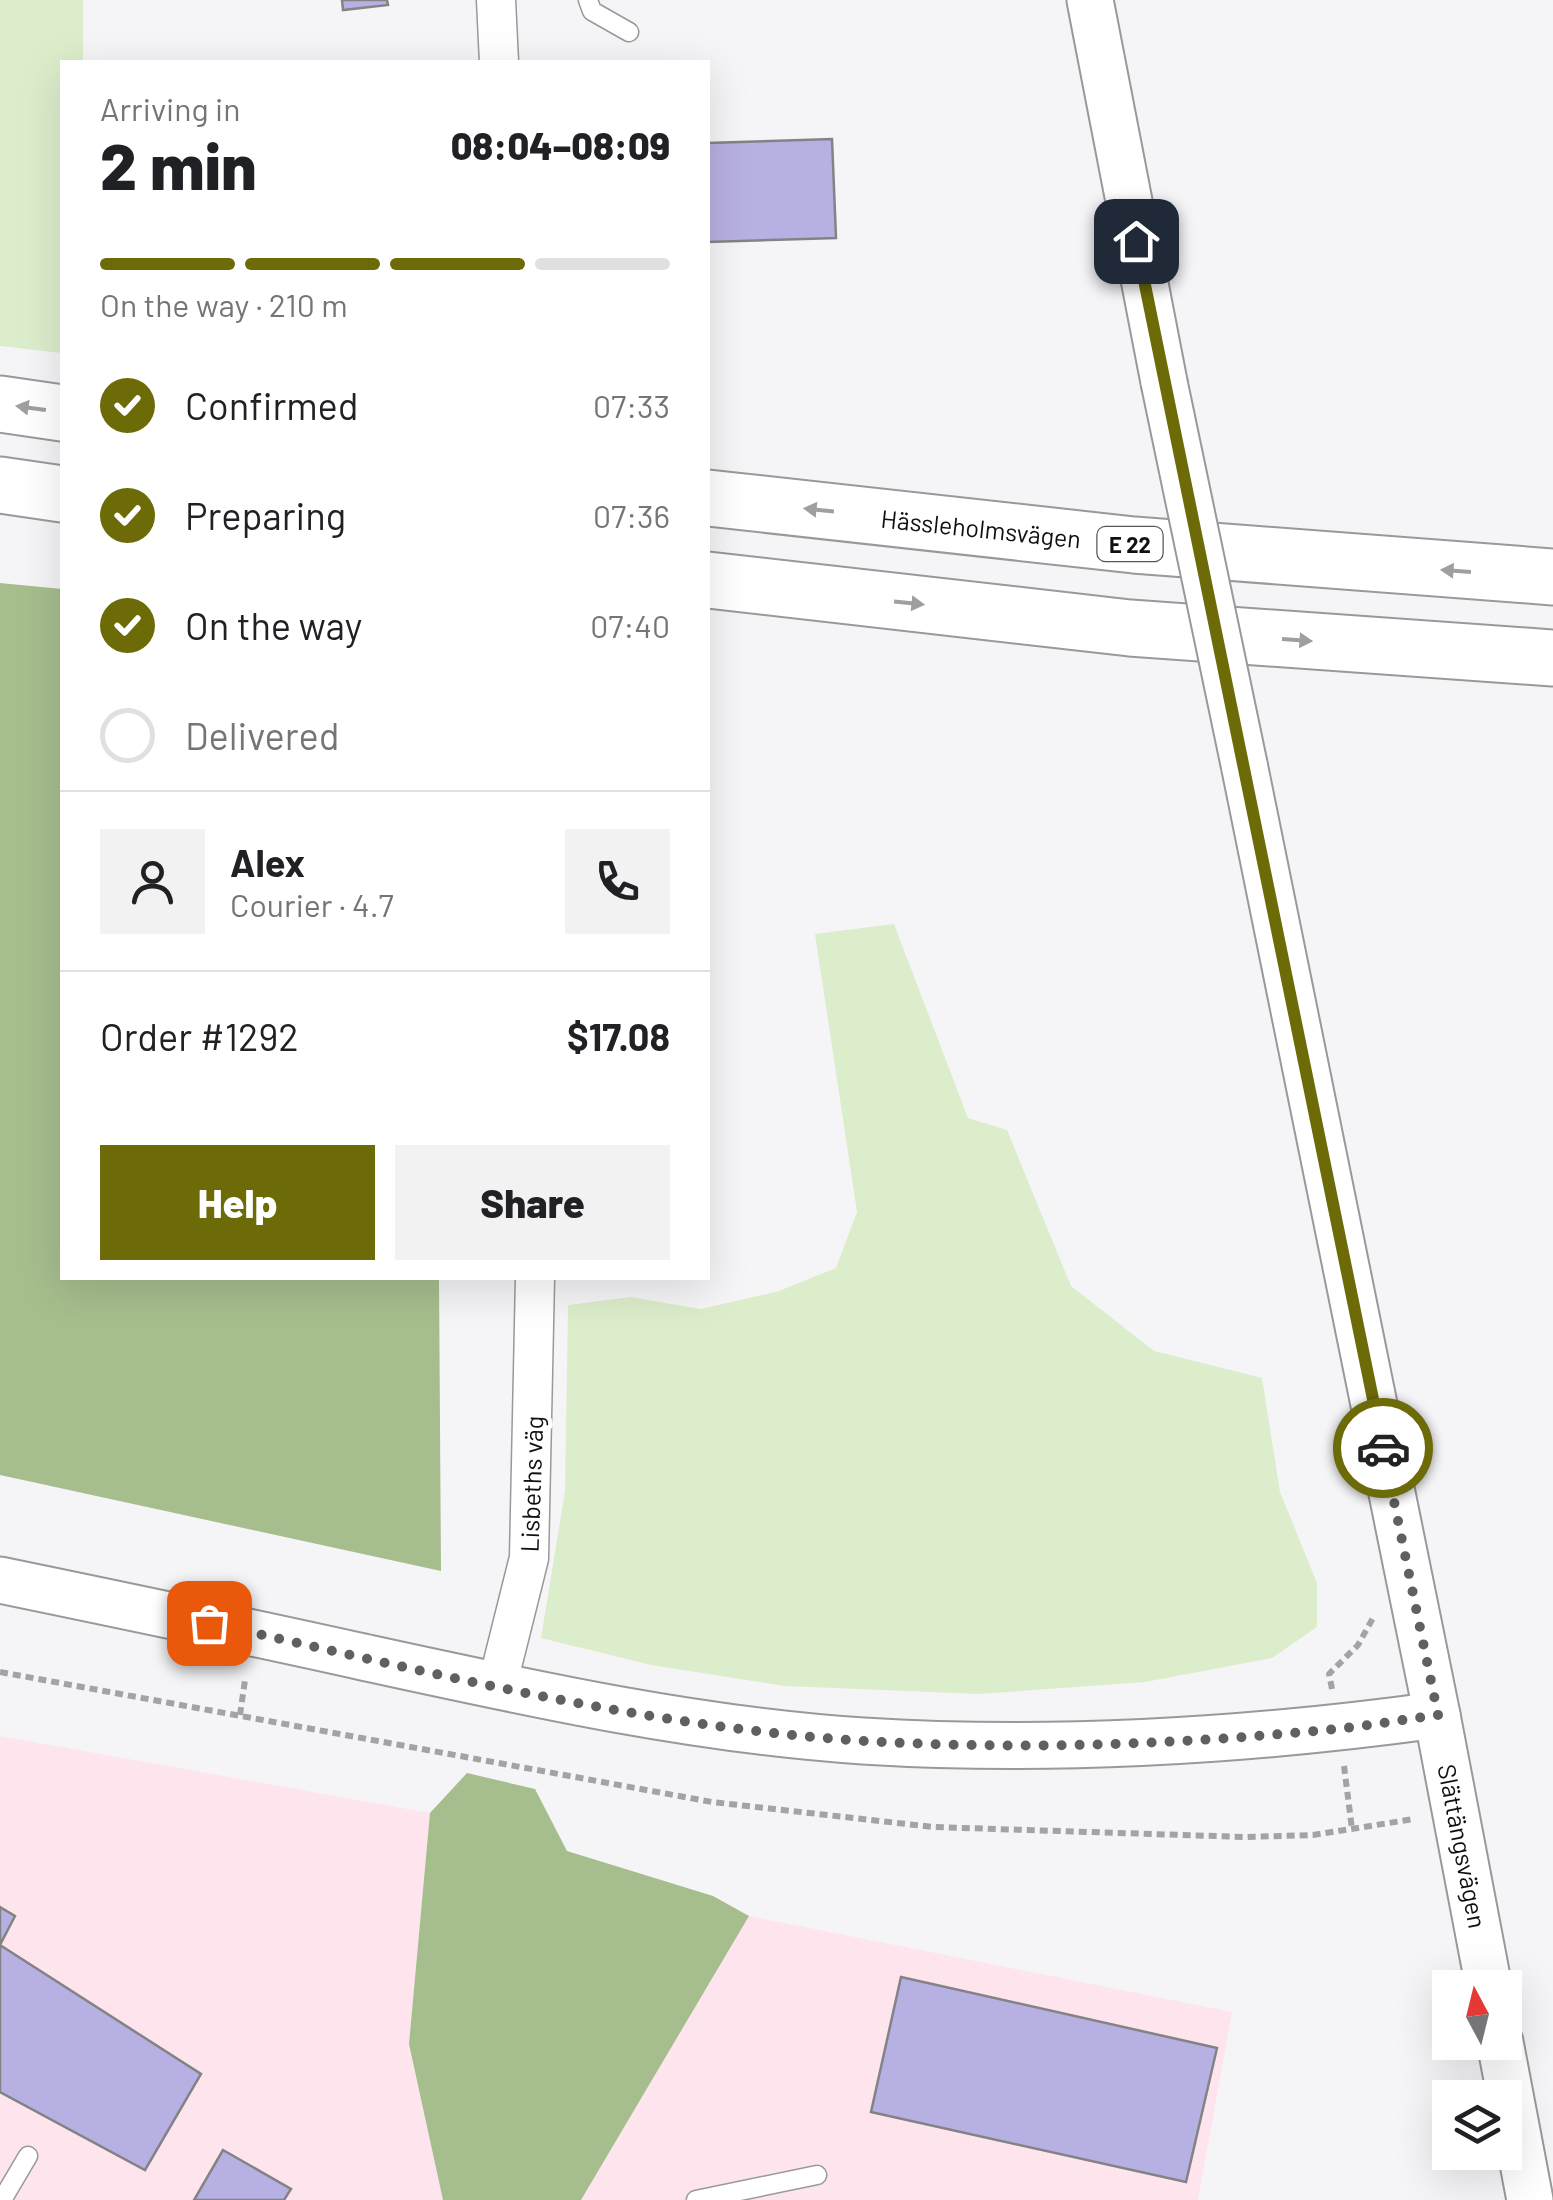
<!DOCTYPE html>
<html lang="en">
<head>
<meta charset="utf-8">
<style>
  body { margin:0; font-family:Barlow,sans-serif; background:#f2f2f2; color:#202124; height:100vh; display:flex; flex-direction:column; font-size:38px; white-space:nowrap }
  * { box-sizing:border-box; margin:0 }
  p { font-size:32px; color:#757577 }
  .icon { flex:none; width:55px; height:55px; fill:none; stroke:currentColor; stroke-width:2; stroke-linecap:round; stroke-linejoin:round }
  .map { position:relative; flex:1; overflow:hidden }
  .details { position:absolute; left:60px; top:60px; width:650px; height:1220px; display:flex; flex-direction:column; background:#fff; border-radius:0px; box-shadow:0 10px 40px #0002 }
  .details>* { flex:none }
  .needle { width:65px; rotate:353deg }
  .fabs { position:absolute; left:1432px; top:1970px; display:grid; gap:20px }
  .fabs a { display:grid; place-items:center; width:90px; height:90px; border-radius:0px; background:#fff; box-shadow:0 10px 40px #0002; font-size:50px }
  .pin { position:absolute; display:grid; place-items:center; width:85px; height:85px; color:#fff; margin:-42px; border-radius:20px; box-shadow:0 5px 15px #0006 }
  .courier { position:absolute; display:grid; place-items:center; width:100px; height:100px; margin:-50px; border:8px solid #6d6b08; border-radius:50%; background:#fff; color:#222; box-shadow:0 2px 12px #0007 }
  .head em { font-style:normal; font-weight:800 }
  .head div { display:flex; flex-direction:column-reverse }
  .head { display:flex; align-items:center; justify-content:space-between; height:170px; padding:0 40px }
  h1 { font-size:65px; font-weight:800; line-height:75px }
  .bar { display:grid; grid-template-columns:repeat(4,1fr); gap:15px 10px; align-content:center; height:120px; padding:0 40px }
  .bar i { height:12px; border-radius:8px; background:#e0e0e0 }
  .bar .current { background:#6d6b08 }
  .bar p { grid-column:span 4 }
  .line { display:flex; align-items:center; gap:25px; padding:0 40px; border-top:2px solid #e0e0e0 }
  .line div { flex:1 }
  .round { display:grid; place-items:center; flex:none; width:105px; height:105px; border-radius:0px; background:#f2f2f2 }
  ol { padding:0 40px; list-style:none }
  li { display:flex; align-items:center; gap:30px; height:110px }
  li p { margin-inline-start:auto }
  li .icon { padding:10px; border-radius:50%; background:#6d6b08; color:#fff; stroke-width:4 }
  li:last-child { color:#757577 }
  li i { width:55px; height:55px; border:5px solid #e0e0e0; border-radius:50% }
  .button { display:flex; gap:20px; margin-top:auto; padding:20px 40px }
  .button a { flex:1; height:115px; border-radius:0px; background:#6d6b08; color:#fff; font-size:40px; font-weight:800; line-height:115px; text-align:center }
  .button a+a { background:#f2f2f2; color:#202124 }
  .map>svg:first-child { display:block }
  .industrial { fill:#fde4ed }
  .green { fill:#dcedcb }
  .forest { fill:#a6bd8d }
  .building { fill:#b7b0e2; stroke:#838386; stroke-width:2.5 }
  .lines { fill:none; stroke-linecap:round; stroke-linejoin:round }
  .service-casing { stroke:#99999c; stroke-width:21 }
  .minor-casing { stroke:#99999c; stroke-width:41 }
  .tertiary-casing { stroke:#99999c; stroke-width:49 }
  .motorway-casing { stroke:#99999c; stroke-width:59 }
  .path { stroke:#a3a3a5; stroke-width:6; stroke-dasharray:8 5; stroke-linecap:butt }
  .service { stroke:#fff; stroke-width:18 }
  .minor { stroke:#fff; stroke-width:38 }
  .tertiary { stroke:#fff; stroke-width:45 }
  .motorway { stroke:#fff; stroke-width:55 }
  .tertiary-bridge-casing { stroke:#99999c; stroke-width:49; stroke-linecap:butt }
  .tertiary-bridge { stroke:#fff; stroke-width:45 }
  .oneway { fill:#9f9fa0 }
  .done { stroke:#606062; stroke-width:10; stroke-dasharray:0 18 }
  .route { stroke:#6d6b08; stroke-width:12 }
  .labels { text-anchor:middle; dominant-baseline:central; stroke-width:9; stroke-linejoin:round; paint-order:stroke }
  .shield { fill:#fff; stroke:#585758; stroke-width:2.5 }
  .shield-label { font-size:22px; font-weight:bold; fill:#100f11 }
  .street-label { font-size:25px; fill:#100f11; stroke:#fff }
</style>
</head>
<body>
<div class="map">
<svg width="1553" height="2200" viewBox="0 0 1553 2200">
  <rect width="100%" height="100%" fill="#f5f5f8"/>
  <g class="industrial">
    <polygon points="0,1736 430,1813 409,2044 443,2200 0,2200"/>
    <polygon points="749,1916 1232,2012 1198,2200 581,2200"/>
  </g>
  <g class="green">
    <polygon points="0,0 83,0 83,62 62,62 62,353 0,346"/>
    <polygon points="894,924 968,1118 1007,1130 1071,1286 1154,1351 1262,1378 1280,1492 1317,1583 1317,1627 1272,1658 1145,1682 979,1694 785,1686 651,1665 541,1638 565,1491 568,1305 631,1297 701,1309 779,1291 836,1268 857,1212 815,934"/>
  </g>
  <g class="forest">
    <polygon points="0,583 62,589 62,1278 439,1278 441,1571 0,1475"/>
    <polygon points="467,1773 535,1789 567,1851 713,1896 749,1916 581,2200 443,2200 409,2044 430,1813"/>
  </g>
  <g class="building">
    <polygon points="342,0 387,0 388,5 343,10"/>
    <polygon points="832,139 836,238 708,242 708,143"/>
    <polygon points="0,1907 15,1916 0,1945 201,2074 145,2170 0,2092"/>
    <polygon points="901,1977 1217,2048 1186,2182 871,2112"/>
    <polygon points="223,2150 291,2189 284,2200 194,2200"/>
  </g>
  <g class="lines">
    <g class="service-casing">
      <g id="service">
        <polyline points="588,0 592,11 629,32"/>
        <polyline points="2,2200 28,2156"/>
        <polyline points="696,2200 817,2175"/>
      </g>
    </g>
    <g class="minor-casing">
      <g id="minor">
        <polyline points="496,0 499,62"/>
        <polyline points="497,1686 529,1558 535,1278"/>
      </g>
    </g>
    <g class="tertiary-casing">
      <g id="tertiary">
        <polyline points="1090,0 1164,382"/>
        <polyline points="1244,764 1437,1715 1489,1988"/>
        <path d="M0 1580C121 1605 242 1630 363 1657 528 1693 695 1730 863 1741 1056 1753 1247 1741 1437 1715"/>
        <polyline points="1500,2042 1530,2200"/>
      </g>
    </g>
    <g class="motorway-casing">
      <g id="motorway">
        <polyline points="0,404 62,413"/>
        <polyline points="0,485 62,494"/>
        <polyline points="708,498 1134,545 1553,577"/>
        <polyline points="708,580 1130,628 1553,658"/>
      </g>
    </g>
    <g class="path">
      <polyline points="0,1672 712,1802 933,1827 1246,1837 1313,1835 1414,1819"/>
      <polyline points="1332,1689 1329,1674 1358,1645 1373,1618"/>
      <polyline points="240,1715 245,1680"/>
      <polyline points="1344,1766 1352,1829"/>
    </g>
    <use href="#service" class="service"/>
    <use href="#minor" class="minor"/>
    <use href="#tertiary" class="tertiary"/>
    <use href="#motorway" class="motorway"/>
    <g class="tertiary-bridge-casing">
      <polyline id="tertiary-bridge" points="1164,382 1244,764"/>
    </g>
    <use href="#tertiary-bridge" class="tertiary-bridge"/>
  </g>
  <defs><path id="oneway-solid" d="M-6-.8H1V-3.2L6.5 0L1 3.2V.8H-6Z" transform="scale(2.5)"/></defs>
  <g class="oneway">
    <use href="#oneway-solid" transform="translate(31 408) rotate(-172)"/>
    <use href="#oneway-solid" transform="translate(819 510) rotate(-174)"/>
    <use href="#oneway-solid" transform="translate(1456 571) rotate(-176)"/>
    <use href="#oneway-solid" transform="translate(909 603) rotate(6)"/>
    <use href="#oneway-solid" transform="translate(1297 640) rotate(4)"/>
  </g>
  <g class="lines">
    <path class="done" d="M209 1623C425 1671 643 1727 864 1741 1017 1750 1172 1745 1325 1730 1363 1727 1400 1720 1438 1715L1383 1448"/>
    <polyline class="route" points="1136,241 1383,1448"/>
  </g>
  <g class="labels">
    <rect class="shield" x="1097.5" y="527" width="65" height="34" rx="8"/>
    <g class="shield-label">
      <text x="1130" y="544">E 22</text>
    </g>
    <g class="street-label">
      <text transform="translate(981 528) rotate(6)">Hässleholmsvägen</text>
      <text transform="translate(531 1484) rotate(-88)">Lisbeths väg</text>
      <text transform="translate(1463 1846) rotate(79)">Slättängsvägen</text>
    </g>
  </g>
</svg>
<div class="fabs">
<a><svg class="needle" viewBox="-14 -14 28 28"><path d="M0-13l5 13h-10z" fill="#e53935"/><path d="M0 13l5-13h-10z" fill="#757577"/></svg></a>
<a><svg class="icon" aria-label="layers" viewBox="0 0 24 24"><path d="M12 4l9 5-9 5-9-5zM3 14l9 5 9-5"/></svg></a>
</div>
<div class="pin" style="left:209px;top:1623px;background:#ea580c"><svg class="icon" aria-label="bag" viewBox="0 0 24 24"><path d="M5 8h14l-1 12H6zM9 8a3 3 0 0 1 6 0"/></svg></div>
<div class="pin" style="left:1136px;top:241px;background:#1f2937"><svg class="icon" aria-label="home" viewBox="0 0 24 24"><path d="M3 11l9-7 9 7M6 9v11h12V9"/></svg></div>
<div class="courier" style="left:1383px;top:1448px"><svg class="icon" aria-label="car" viewBox="0 0 24 24"><path d="M5 17H2v-5l4-1 3-4h7l3 4 3 1v5h-3M9 17h6M6 11h13"/><circle cx="7" cy="17" r="2"/><circle cx="17" cy="17" r="2"/></svg></div>
<section class="details">
<div class="head"><div><h1>2 min</h1><p>Arriving in</p></div><em>08:04–08:09</em></div>
<div class="bar"><i class="current"></i><i class="current"></i><i class="current"></i><i></i><p>On the way · 210 m</p></div>
<ol>
<li><svg class="icon" aria-label="check" viewBox="0 0 24 24"><path d="M5 12l5 5 9-10"/></svg>Confirmed<p>07:33</p></li>
<li><svg class="icon" aria-label="check" viewBox="0 0 24 24"><path d="M5 12l5 5 9-10"/></svg>Preparing<p>07:36</p></li>
<li><svg class="icon" aria-label="check" viewBox="0 0 24 24"><path d="M5 12l5 5 9-10"/></svg>On the way<p>07:40</p></li>
<li><i></i>Delivered</li>
</ol>
<div class="line" style="height:180px"><a class="round"><svg class="icon" aria-label="person" viewBox="0 0 24 24"><circle cx="12" cy="8" r="4"/><path d="M4 21q1-7 8-7t8 7"/></svg></a><div><b>Alex</b><p>Courier · 4.7</p></div><a class="round"><svg class="icon" aria-label="phone" viewBox="0 0 24 24"><path d="M5 4h4l2 5-3 2q2 4 5 5l2-3 5 2v4C11 20 4 13 5 4z"/></svg></a></div>
<div class="line" style="height:130px"><div>Order #1292</div><b>$17.08</b></div>
<div class="button"><a>Help</a><a>Share</a></div>
</section>
</div>
</body>
</html>
